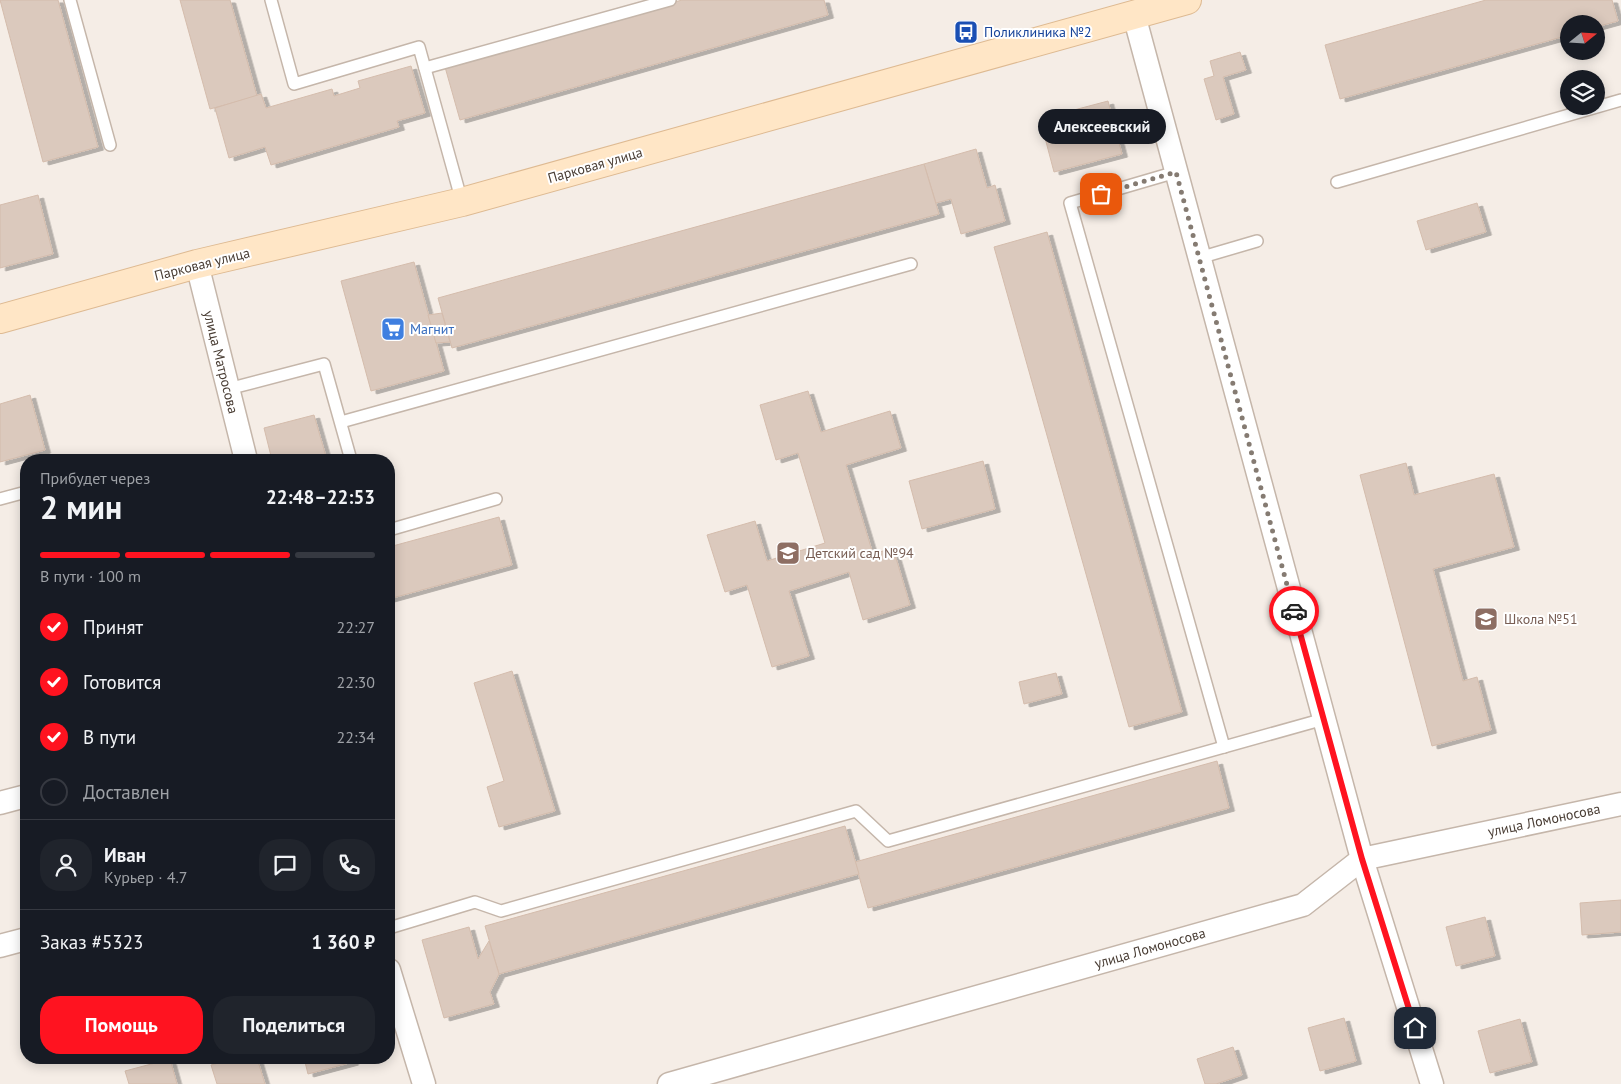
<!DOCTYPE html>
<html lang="ru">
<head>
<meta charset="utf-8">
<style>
  body { margin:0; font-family:"PT Sans",sans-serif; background:#20242c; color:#f1f3f6; height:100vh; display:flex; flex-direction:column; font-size:19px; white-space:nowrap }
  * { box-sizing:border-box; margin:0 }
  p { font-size:16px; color:#9ea1a6 }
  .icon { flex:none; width:28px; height:28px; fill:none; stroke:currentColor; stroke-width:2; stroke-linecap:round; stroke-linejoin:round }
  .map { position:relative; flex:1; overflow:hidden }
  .drawer { position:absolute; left:20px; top:454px; width:375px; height:610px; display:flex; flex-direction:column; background:#171b24; border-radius:20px; box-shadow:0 2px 12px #0003 }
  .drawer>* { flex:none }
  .needle { width:32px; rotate:72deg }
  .buttons { position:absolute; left:1560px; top:15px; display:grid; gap:10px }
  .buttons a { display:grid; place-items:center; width:45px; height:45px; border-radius:50%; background:#171b24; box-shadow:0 2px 12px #0003; font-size:25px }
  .pin { position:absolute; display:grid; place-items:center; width:42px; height:42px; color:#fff; margin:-21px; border-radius:10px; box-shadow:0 2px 8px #0006 }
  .courier { position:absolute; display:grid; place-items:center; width:50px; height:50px; margin:-25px; border:4px solid #ff1320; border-radius:50%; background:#fff; color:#222; box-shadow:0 1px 6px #0007 }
  .bubble { position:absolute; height:35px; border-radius:18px; background:#171b24; box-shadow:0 2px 12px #0003; font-size:16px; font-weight:800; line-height:35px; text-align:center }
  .headline em { font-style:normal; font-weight:800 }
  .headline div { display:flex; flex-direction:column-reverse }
  .headline { display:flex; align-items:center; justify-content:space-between; height:85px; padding:0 20px }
  h1 { font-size:32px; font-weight:800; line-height:38px }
  .bar { display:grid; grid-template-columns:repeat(4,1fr); gap:8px 5px; align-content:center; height:60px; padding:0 20px }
  .bar i { height:6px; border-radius:4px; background:#363941 }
  .bar .current { background:#ff1320 }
  .bar p { grid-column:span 4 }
  .line { display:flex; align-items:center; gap:12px; padding:0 20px; border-top:1px solid #363941 }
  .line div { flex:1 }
  .round { display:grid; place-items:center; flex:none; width:52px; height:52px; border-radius:20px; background:#20242c }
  ol { padding:0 20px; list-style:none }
  li { display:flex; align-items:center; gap:15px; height:55px }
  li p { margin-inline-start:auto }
  li .icon { padding:5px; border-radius:50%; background:#ff1320; color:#fff; stroke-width:4 }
  li:last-child { color:#9ea1a6 }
  li i { width:28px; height:28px; border:2px solid #363941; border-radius:50% }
  .button { display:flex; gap:10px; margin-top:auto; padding:10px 20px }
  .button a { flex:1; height:58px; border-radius:20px; background:#ff1320; color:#fff; font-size:20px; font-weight:800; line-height:58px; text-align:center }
  .button a+a { background:#20242c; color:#f1f3f6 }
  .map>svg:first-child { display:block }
  .building { fill:#dbc9bd; stroke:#d4bcac; filter:url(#shadow) }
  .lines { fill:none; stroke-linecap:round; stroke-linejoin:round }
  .lane-casing { stroke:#c5b6aa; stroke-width:14 }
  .street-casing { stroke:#c5b6aa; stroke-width:25 }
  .secondary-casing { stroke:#deba92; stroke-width:30 }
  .lane { stroke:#fff; stroke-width:11 }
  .street { stroke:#fff; stroke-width:22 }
  .secondary { stroke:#ffe6c6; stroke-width:28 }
  .done { stroke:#857b72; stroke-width:5; stroke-dasharray:0 9 }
  .route { stroke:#ff1320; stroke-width:6 }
  .labels { text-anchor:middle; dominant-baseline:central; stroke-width:4; stroke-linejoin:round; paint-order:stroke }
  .transit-label { font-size:14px; fill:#164399; stroke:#fff; text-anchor:start }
  .street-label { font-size:14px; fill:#493d34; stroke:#fff }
  .shop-label { font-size:14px; fill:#366cbe; stroke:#fff; text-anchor:start }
  .education-label { font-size:14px; fill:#785e54; stroke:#fff; text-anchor:start }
</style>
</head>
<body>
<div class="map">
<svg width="1621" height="1084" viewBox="0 0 1621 1084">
  <defs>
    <filter id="shadow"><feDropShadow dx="5.5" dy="3" stdDeviation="0" flood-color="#0004"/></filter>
  </defs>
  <rect width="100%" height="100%" fill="#f5ede6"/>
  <g class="building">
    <polygon points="0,0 58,0 98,147 43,162"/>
    <polygon points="180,0 230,0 257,96 210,109"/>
    <polygon points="682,0 824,0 828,15 460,120 445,67"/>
    <polygon points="1486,0 1612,0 1618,21 1596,27 1596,24 1569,24 1569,35 1340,99 1325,45"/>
    <polygon points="1240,52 1246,70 1223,77 1234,114 1216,120 1204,79 1214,76 1210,61"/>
    <polygon points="411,66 425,113 397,121 399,127 271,165 265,147 229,158 215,108 261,94 266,108 332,89 334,96 360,88 358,81"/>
    <polygon points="1108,101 1122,154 1054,172 1040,119"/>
    <polygon points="976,149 987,188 995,185 1005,221 961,234 951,199 936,203 924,164"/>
    <polygon points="924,164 939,214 452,348 438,298"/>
    <polygon points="38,195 53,254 0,268 0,205"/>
    <polygon points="1477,203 1486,232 1426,250 1417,221"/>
    <polygon points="1047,232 1182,712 1129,727 994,247"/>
    <polygon points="414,262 444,371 371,391 341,281"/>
    <polygon points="442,313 450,342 436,343 428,315"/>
    <polygon points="808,391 821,432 890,411 901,448 846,465 873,554 893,548 910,605 863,620 849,572 789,591 809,656 772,667 747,585 725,592 707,535 755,521 767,561 825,543 798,453 776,460 760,405"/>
    <polygon points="30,395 45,450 0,462 0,404"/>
    <polygon points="314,415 327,460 272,460 264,428"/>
    <polygon points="983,461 995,509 922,529 909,481"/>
    <polygon points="1406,463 1414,495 1494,474 1514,547 1433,569 1463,681 1477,677 1491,730 1432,746 1360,475"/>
    <polygon points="499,517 512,565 389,599 389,547"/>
    <polygon points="512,671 555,811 499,827 487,787 504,781 474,683"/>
    <polygon points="1056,673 1062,694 1024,704 1019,682"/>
    <polygon points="1217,761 1229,808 868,908 855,862"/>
    <polygon points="845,826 859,874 499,974 485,926"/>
    <polygon points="1621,900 1621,932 1582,935 1580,903"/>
    <polygon points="1485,917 1495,956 1456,966 1446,927"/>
    <polygon points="469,927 478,959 489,941 499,974 490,992 494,1004 444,1018 422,940"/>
    <polygon points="1344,1018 1356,1061 1320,1071 1308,1028"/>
    <polygon points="1520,1019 1532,1062 1490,1073 1478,1031"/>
    <polygon points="1233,1047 1242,1075 1216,1084 1205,1084 1197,1059"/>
    <polygon points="238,1058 257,1058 265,1084 217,1084 211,1065"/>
    <polygon points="304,1058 352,1058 353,1062 308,1074"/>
    <polygon points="170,1059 177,1084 129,1084 125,1071"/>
  </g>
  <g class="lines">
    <g class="lane-casing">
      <g id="lane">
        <polyline points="70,0 110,145"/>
        <polyline points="271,0 294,84 419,47 462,202"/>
        <polyline points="425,68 670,0"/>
        <polyline points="1176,172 1070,203 1224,747"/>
        <polyline points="1337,182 1621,100"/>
        <polyline points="1199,258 1257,241"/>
        <polyline points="228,389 324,364 351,460"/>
        <polyline points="341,422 911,264"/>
        <polyline points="0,499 26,492"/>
        <polyline points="389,530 496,499"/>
        <polyline points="389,928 475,902 501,911 856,811 888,841 1324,719"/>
      </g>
    </g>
    <g class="street-casing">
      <g id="street">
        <polyline points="1134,15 1362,859 1432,1084"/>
        <polyline points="197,264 246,460"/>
        <polyline points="0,803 26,796"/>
        <polyline points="0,946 26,939"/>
        <polyline points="389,970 424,1084"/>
        <polyline points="669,1084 1303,905 1362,859 1621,804"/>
      </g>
    </g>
    <g class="secondary-casing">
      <polyline id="secondary" points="0,319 197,264 462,202 1187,0"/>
    </g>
    <use href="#lane" class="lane"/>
    <use href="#street" class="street"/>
    <use href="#secondary" class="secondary"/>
  </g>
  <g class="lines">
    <polyline class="done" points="1101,194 1176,172 1294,611"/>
    <polyline class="route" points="1294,611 1362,859 1415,1028"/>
  </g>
  <defs>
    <g id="bus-square" transform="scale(1.25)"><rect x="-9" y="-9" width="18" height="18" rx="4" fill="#1a4fb4" stroke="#fff"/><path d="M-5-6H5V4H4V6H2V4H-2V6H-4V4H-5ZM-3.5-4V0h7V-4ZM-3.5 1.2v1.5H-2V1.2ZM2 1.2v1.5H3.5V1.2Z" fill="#fff"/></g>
    <g id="supermarket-square" transform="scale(1.25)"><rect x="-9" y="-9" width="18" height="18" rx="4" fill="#3f7fe0" stroke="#fff"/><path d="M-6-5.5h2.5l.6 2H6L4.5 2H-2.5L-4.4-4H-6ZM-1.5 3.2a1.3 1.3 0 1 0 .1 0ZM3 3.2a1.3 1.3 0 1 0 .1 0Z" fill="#fff"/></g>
    <g id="school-square" transform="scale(1.25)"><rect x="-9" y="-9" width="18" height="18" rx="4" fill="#8d6e63" stroke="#fff"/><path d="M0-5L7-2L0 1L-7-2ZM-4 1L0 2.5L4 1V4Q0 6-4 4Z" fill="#fff"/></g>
  </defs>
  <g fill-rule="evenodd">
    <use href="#bus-square" x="966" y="32"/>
    <use href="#supermarket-square" x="393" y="329"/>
    <use href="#school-square" x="788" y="553"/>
    <use href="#school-square" x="1486" y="619"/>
  </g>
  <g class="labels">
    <g class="transit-label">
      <text x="984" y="32">Поликлиника №2</text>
    </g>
    <g class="street-label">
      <text transform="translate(595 165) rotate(-16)">Парковая улица</text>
      <text transform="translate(202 264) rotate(-14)">Парковая улица</text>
      <text transform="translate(221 362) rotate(76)">улица Матросова</text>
      <text transform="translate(1544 820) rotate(-12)">улица Ломоносова</text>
      <text transform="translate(1150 948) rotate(-16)">улица Ломоносова</text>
    </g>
    <g class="shop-label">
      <text x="410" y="329">Магнит</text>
    </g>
    <g class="education-label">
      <text x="806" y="553">Детский сад №94</text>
      <text x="1504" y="619">Школа №51</text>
    </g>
  </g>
</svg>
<div class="buttons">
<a><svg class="needle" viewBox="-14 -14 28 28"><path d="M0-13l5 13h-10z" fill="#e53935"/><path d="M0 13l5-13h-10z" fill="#9ea1a6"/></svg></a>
<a><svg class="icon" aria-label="layers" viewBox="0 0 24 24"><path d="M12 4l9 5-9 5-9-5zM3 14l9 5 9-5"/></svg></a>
</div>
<div class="pin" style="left:1101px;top:194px;background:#ea580c"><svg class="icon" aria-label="bag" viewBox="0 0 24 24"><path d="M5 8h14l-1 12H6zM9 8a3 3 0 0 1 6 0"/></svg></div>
<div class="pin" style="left:1415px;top:1028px;background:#1f2937"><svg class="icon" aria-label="home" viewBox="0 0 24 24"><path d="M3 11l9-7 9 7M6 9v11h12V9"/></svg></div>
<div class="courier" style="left:1294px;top:611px"><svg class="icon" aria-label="car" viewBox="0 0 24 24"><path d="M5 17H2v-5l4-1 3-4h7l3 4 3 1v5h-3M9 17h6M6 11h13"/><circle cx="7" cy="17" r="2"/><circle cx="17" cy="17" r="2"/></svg></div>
<div class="bubble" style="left:1038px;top:109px;width:128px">Алексеевский</div>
<section class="drawer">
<div class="headline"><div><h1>2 мин</h1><p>Прибудет через</p></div><em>22:48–22:53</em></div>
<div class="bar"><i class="current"></i><i class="current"></i><i class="current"></i><i></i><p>В пути · 100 m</p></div>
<ol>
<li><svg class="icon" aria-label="check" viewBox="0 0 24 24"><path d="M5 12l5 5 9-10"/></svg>Принят<p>22:27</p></li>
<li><svg class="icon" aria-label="check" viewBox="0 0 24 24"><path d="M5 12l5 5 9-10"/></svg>Готовится<p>22:30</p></li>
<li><svg class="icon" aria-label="check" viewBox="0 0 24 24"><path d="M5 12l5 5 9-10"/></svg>В пути<p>22:34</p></li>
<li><i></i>Доставлен</li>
</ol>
<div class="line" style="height:90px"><a class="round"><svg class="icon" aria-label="person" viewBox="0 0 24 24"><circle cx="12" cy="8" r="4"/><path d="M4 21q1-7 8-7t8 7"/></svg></a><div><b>Иван</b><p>Курьер · 4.7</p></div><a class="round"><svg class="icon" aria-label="chat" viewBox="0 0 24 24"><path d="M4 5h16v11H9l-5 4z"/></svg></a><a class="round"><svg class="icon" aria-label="phone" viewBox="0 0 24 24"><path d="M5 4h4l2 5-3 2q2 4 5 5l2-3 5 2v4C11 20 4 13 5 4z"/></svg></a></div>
<div class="line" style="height:65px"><div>Заказ #5323</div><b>1 360 ₽</b></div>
<div class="button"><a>Помощь</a><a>Поделиться</a></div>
</section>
</div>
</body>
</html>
